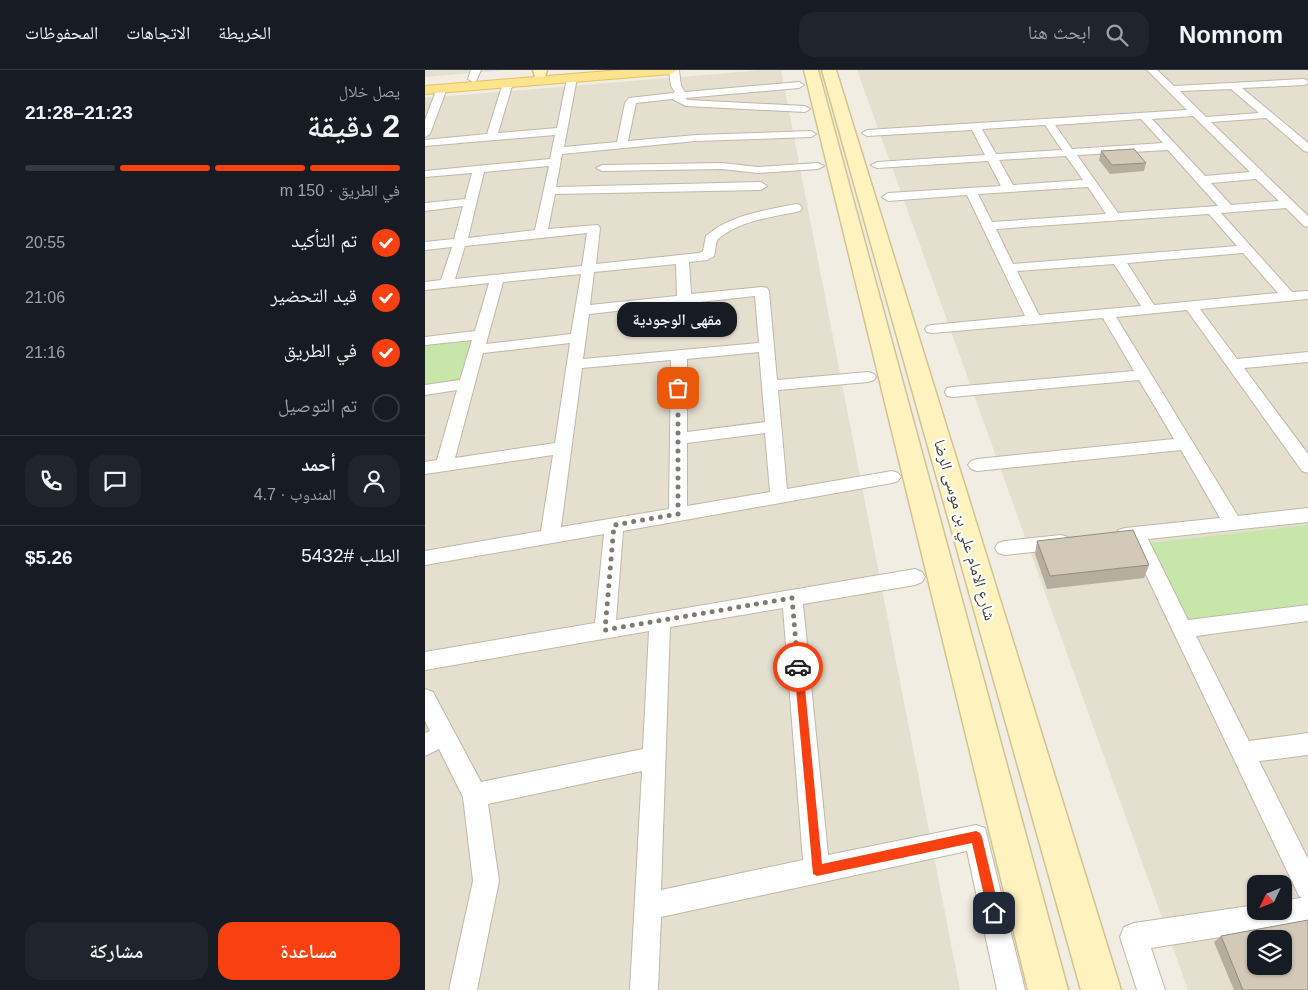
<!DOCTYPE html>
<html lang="ar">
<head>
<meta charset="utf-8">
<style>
  body { margin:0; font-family:Helvetica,"Noto Naskh Arabic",sans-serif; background:#20242c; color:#f1f3f6; direction:rtl; height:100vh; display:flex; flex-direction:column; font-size:19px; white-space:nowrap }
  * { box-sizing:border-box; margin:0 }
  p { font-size:16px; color:#9ea1a6 }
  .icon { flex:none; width:28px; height:28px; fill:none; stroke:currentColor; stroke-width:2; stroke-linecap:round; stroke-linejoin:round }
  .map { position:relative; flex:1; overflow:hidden; direction:ltr }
  .side { display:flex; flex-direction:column; background:#171b24; width:425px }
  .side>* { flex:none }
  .needle { width:32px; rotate:227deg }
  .tools { position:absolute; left:822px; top:805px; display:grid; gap:10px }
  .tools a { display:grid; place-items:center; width:45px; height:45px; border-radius:10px; background:#171b24; box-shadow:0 1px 4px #0004; font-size:25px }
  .pin { position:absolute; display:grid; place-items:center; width:42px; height:42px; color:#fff; margin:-21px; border-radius:10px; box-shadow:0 2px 8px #0006 }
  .courier { position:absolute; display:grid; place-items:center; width:50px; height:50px; margin:-25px; border:4px solid #f94011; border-radius:50%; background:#fff; color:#222; box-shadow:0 1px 6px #0007 }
  .bubble { position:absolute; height:35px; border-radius:15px; background:#171b24; box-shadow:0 1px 4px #0004; font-size:16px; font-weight:600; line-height:35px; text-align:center; direction:rtl }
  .overview em { font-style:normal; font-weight:600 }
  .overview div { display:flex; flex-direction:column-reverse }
  .overview { display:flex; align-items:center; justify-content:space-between; height:85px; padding:0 25px }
  h1 { font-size:32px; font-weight:600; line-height:38px }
  .bar { display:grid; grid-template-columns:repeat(4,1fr); gap:8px 5px; align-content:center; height:60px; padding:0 25px }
  .bar i { height:6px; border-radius:4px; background:#363941 }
  .bar .current { background:#f94011 }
  .bar p { grid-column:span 4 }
  .line { display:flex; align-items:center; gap:12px; padding:0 25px; border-top:1px solid #363941 }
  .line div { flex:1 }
  .round { display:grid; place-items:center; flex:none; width:52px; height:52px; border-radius:15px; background:#20242c }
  ol { padding:0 25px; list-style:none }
  li { display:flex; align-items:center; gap:15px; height:55px }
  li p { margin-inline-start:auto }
  li .icon { padding:5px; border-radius:50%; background:#f94011; color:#fff; stroke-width:4 }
  li:last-child { color:#9ea1a6 }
  li i { width:28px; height:28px; border:2px solid #363941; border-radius:50% }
  .cta { display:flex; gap:10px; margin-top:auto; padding:10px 25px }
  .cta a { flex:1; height:58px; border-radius:15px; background:#f94011; color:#fff; font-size:20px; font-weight:600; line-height:58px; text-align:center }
  .cta a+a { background:#20242c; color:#f1f3f6 }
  header { display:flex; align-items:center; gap:30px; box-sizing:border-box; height:70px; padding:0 25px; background:#171b24; border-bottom:1px solid #363941 }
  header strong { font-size:24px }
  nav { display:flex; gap:28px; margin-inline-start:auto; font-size:18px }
  .search { width:350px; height:45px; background:#20242c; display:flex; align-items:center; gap:12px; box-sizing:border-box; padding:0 18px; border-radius:15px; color:#9ea1a6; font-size:19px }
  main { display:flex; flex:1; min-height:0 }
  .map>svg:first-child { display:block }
  .residential { fill:#e5dfd0; fill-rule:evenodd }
  .green { fill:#c8e6aa }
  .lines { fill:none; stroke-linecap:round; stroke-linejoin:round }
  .street-casing { stroke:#bfb8a8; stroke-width:2 }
  .secondary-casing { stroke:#d1c391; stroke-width:3 }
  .primary-casing { stroke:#e2c15f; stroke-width:2 }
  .street { fill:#fff; fill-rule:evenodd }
  .secondary { fill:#fef2bf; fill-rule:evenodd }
  .primary { fill:#fde38e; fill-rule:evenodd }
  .wall { fill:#b5ad9e }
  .building { fill:#d2c9b8; stroke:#938d81; fill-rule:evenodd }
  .route { fill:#f94011 }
  .done { stroke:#7f7b70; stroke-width:5; stroke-dasharray:0 9 }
  .labels { text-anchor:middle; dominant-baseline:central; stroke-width:4.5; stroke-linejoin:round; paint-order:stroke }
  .street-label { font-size:16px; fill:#423d33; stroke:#fff }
</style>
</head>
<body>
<header>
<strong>Nomnom</strong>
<div class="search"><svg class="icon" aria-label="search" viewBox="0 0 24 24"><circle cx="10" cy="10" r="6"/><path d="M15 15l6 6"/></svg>ابحث هنا</div>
<nav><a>الخريطة</a><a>الاتجاهات</a><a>المحفوظات</a></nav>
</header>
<main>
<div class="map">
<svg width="883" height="920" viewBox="0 0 883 920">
  <rect width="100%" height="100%" fill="#f1ede2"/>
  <g class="residential">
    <polygon points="0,0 82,0 0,7"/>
    <polygon points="340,0 356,0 535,920 0,920 0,28"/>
    <path d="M432 0H883V920H763ZM831 814H859V841H831ZM831 869H859V896H831Z"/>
  </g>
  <g class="green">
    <polygon points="47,268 36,311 0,315 0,274"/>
    <polygon points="883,455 883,534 763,549 725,473"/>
  </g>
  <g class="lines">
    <g class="street-casing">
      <g id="street">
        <polygon points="46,0 56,0 51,11 48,12 43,9"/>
        <path d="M244 0H254L256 16 260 22 374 12 379 15 374 18 260 28 263 30 380 36 385 39 380 42 261 36 247 29 211 33 203 71 271 65 386 61 391 64 386 67 271 71 137 84 131 117 336 112 342 116 336 120 130 124 123 159 173 155 175 158 171 194 274 183 278 181 281 166C304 145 342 140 371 134L375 135 377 138 375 141C349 147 313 150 292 170L289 186 282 190 264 192 266 224 337 217 342 218 344 221 352 310 443 302 449 304 451 307 449 310 443 312 353 320 362 419 467 401 473 403 476 407 473 411 467 413 198 461 191 550 490 499 497 502 500 507 497 512 490 515 378 534 403 785 551 755 560 758 600 920H572L542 781 236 847 233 920H205L217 701 63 734 74 811 52 920H24L48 811 38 727 14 679 0 686V663L5 661 0 651V619L8 622 56 712 218 679 224 561 0 600V582L170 553 179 464 0 495V481L116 461 128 385 0 404V392L12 390 32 320 0 325V315L35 310 47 270 0 275V267L50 261 64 213 0 220V212L16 210 27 177 0 180V172L29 169 38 136 0 141V133L40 129 47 103 0 107V101L125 89 130 65 0 76V70L62 64 78 13 83 10 88 13 73 63 132 58 142 8 147 5 152 8 139 77 192 72 200 33 204 28 248 23 250 22 246 16ZM124 96 110 160 43 168 59 102ZM162 163 157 196 30 209 40 176ZM251 194 252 226 165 235 169 202ZM156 204 146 264 61 274 78 212ZM330 226 334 273 158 289 164 244ZM145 273 130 373 30 388 58 283ZM334 282 340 352 262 362V289ZM246 290 244 439 136 457 157 298ZM340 363 345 422 262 436V373ZM358 538 378 790 236 820 245 557Z"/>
        <path d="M722 0H732L749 16 879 9 883 11 882 14 879 15 817 18 883 73V82L879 81 841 48 786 52 883 146V157L879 156 861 138 796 143 867 222 883 221V229L775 239 812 289 883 282V292L819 298 883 384V403L877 401 762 240 691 247 813 446 883 438V452L723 469 763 550 883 535V551L771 566 824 671 883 663V685L834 691 883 789V853L726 878 740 920H712L695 867 699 857 709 853 831 835V841H859V830L877 828 874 826 705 471 693 470 691 465 693 460 700 458 795 448 756 380 552 401 546 399 543 395 546 391 552 389 749 369 714 310 528 327 522 326 520 322 522 318 528 317 709 301 678 248 507 263 502 262 500 259 502 256 507 255 600 246 542 125 463 131 457 127 463 123 576 116 563 91 452 98 446 95 452 92 560 85 547 60 442 66 437 63 442 60 762 40ZM806 19 834 43 781 47 755 21ZM768 46 825 102 780 106 727 49ZM716 49 738 73 647 79 630 55ZM620 55 637 80 571 84 557 59ZM743 80 793 136 693 143 652 85ZM641 86 658 110 588 115 574 90ZM831 109 854 131 806 135 786 113ZM663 117 681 144 567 152 553 124ZM784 144 812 176 588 194 571 159ZM818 183 853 223 729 235 702 193ZM689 194 716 236 614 245 592 201Z"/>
        <polygon points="17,15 22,18 5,64 0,67 0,50 12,18"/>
        <polygon points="297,93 333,97 393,93 399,96 393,99 333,103 297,99 177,101 171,98 177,95"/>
        <polygon points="636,465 643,467 645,472 643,477 636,479 580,485 573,483 570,478 573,473 580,471"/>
      </g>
    </g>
    <g class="secondary-casing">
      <g id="secondary">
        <polygon points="108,0 122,0 120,7 110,7"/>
        <polygon points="379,0 393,0 643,920 603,920"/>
        <polygon points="397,0 411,0 696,920 656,920"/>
      </g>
    </g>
    <g class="primary-casing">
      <polygon id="primary" points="195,0 253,0 246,4 0,24 0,16"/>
    </g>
    <use href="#street" class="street"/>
    <use href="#secondary" class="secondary"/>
    <use href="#primary" class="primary"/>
  </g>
  <g class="wall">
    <polygon points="676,81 721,93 719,101 685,104 674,90"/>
    <polygon points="612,471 724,495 719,508 622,519 610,484"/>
    <polygon points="796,866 883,920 809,920 789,872"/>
  </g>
  <g class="building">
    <polygon points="709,79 721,93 687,95 676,81"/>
    <polygon points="708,460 724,495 625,506 612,471"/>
    <path d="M883 850V920H818L796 866ZM831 869H859V896H831Z"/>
  </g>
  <polygon class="route" points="373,593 378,597 397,794 551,761 555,763 557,767 575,843 573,847 569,849 565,847 563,843 547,773 392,806 388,804 369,597"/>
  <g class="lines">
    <polyline class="done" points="253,318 253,444 189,455 180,560 367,528 373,597"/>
  </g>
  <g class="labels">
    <g class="street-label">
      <text transform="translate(540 460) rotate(74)">شارع الامام علي بن موسى الرضا</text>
    </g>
  </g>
</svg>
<div class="tools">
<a><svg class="needle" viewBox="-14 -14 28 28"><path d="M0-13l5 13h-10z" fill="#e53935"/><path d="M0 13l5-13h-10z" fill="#9ea1a6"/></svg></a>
<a><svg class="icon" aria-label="layers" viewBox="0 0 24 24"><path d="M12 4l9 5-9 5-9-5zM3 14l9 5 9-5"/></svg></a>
</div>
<div class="pin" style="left:253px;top:318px;background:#ea580c"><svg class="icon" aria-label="bag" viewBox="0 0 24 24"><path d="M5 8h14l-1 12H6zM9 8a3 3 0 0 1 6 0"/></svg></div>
<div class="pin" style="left:569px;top:843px;background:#1f2937"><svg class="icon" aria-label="home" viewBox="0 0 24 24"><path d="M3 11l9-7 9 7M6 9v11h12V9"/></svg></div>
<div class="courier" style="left:373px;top:597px"><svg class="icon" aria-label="car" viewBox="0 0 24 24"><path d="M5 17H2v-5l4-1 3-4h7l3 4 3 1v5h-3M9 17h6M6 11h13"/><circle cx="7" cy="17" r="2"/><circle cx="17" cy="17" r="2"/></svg></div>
<div class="bubble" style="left:192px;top:232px;width:120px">مقهى الوجودية</div>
</div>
<section class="side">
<div class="overview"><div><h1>2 دقيقة</h1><p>يصل خلال</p></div><em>21:23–21:28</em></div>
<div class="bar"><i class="current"></i><i class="current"></i><i class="current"></i><i></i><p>في الطريق · 150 m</p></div>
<ol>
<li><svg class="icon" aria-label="check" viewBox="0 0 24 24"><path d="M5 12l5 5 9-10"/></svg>تم التأكيد<p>20:55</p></li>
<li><svg class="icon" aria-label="check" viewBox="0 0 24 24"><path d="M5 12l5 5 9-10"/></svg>قيد التحضير<p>21:06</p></li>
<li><svg class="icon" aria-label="check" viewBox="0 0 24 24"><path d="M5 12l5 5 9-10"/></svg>في الطريق<p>21:16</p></li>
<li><i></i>تم التوصيل</li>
</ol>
<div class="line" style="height:90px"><a class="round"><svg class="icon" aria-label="person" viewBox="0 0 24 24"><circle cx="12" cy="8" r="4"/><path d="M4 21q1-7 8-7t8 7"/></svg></a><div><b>أحمد</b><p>المندوب · 4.7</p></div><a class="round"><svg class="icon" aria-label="chat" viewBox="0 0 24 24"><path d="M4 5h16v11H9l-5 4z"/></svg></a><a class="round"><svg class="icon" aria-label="phone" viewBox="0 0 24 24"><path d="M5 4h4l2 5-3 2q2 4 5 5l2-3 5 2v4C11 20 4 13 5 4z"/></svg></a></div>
<div class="line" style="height:65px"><div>الطلب #5432</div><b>$5.26</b></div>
<div class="cta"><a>مساعدة</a><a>مشاركة</a></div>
</section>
</main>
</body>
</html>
